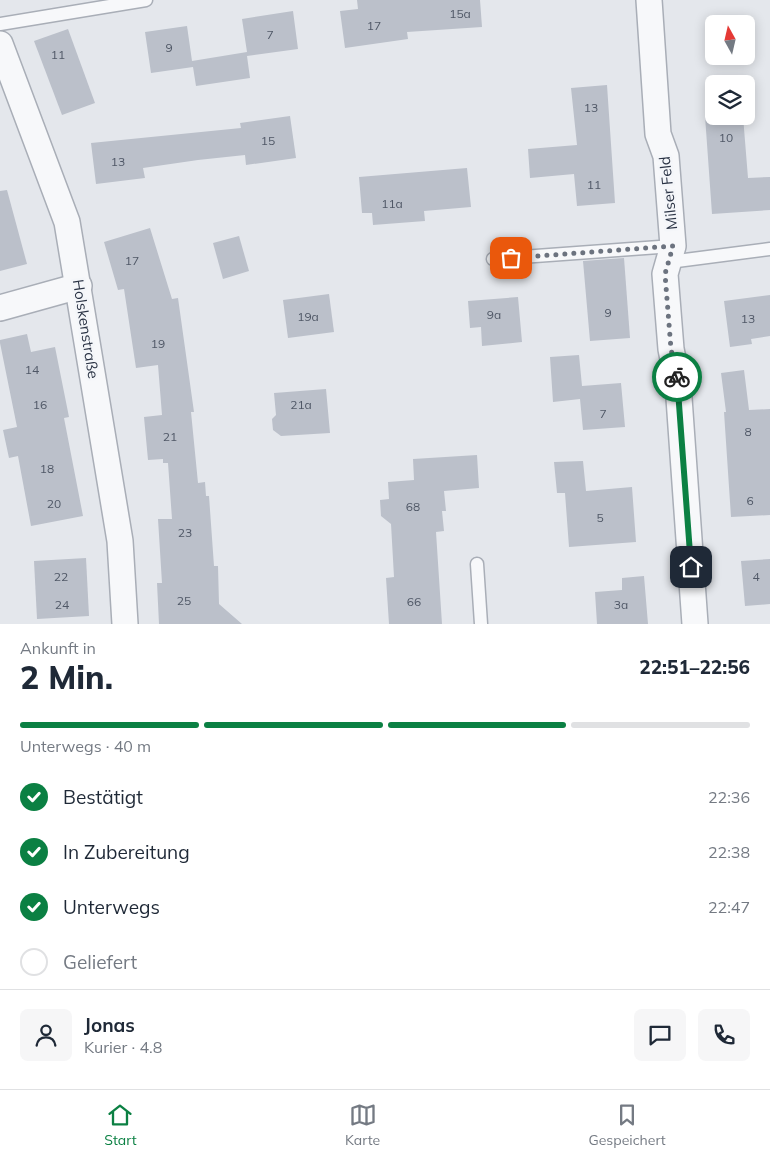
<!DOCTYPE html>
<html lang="de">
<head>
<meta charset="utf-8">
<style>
  body { margin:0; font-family:Mulish,sans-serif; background:#f6f6f7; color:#1f2937; height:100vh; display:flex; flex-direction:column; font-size:19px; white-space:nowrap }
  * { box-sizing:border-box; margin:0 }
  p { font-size:16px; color:#747a83 }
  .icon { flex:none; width:28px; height:28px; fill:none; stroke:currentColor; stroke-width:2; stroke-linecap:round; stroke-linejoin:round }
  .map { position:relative; height:624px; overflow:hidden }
  .sheet { display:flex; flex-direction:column; background:#fff; flex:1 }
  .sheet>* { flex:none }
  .needle { width:32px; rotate:352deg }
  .fabs { position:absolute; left:705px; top:15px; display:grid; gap:10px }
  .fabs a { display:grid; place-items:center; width:50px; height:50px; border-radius:8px; background:#fff; box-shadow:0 2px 12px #0003; font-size:25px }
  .pin { position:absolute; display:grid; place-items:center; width:42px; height:42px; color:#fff; margin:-21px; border-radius:10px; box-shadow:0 2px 8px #0006 }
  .courier { position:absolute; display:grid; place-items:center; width:50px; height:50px; margin:-25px; border:4px solid #0b8043; border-radius:50%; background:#fff; color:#222; box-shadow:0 1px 6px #0007 }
  .headline em { font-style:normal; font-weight:800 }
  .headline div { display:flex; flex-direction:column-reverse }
  .headline { display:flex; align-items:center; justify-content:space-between; height:85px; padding:0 20px }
  h1 { font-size:32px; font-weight:800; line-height:38px }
  .bar { display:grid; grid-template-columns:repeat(4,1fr); gap:8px 5px; align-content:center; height:60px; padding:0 20px }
  .bar i { height:6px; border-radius:4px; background:#e0e1e3 }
  .bar .on { background:#0b8043 }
  .bar p { grid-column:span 4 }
  .line { display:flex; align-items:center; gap:12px; padding:0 20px; border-top:1px solid #e0e1e3 }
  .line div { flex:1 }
  .round { display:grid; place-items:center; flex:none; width:52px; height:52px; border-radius:8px; background:#f6f6f7 }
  ol { padding:0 20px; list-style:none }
  li { display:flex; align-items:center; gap:15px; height:55px }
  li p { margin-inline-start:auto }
  li .icon { padding:5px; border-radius:50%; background:#0b8043; color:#fff; stroke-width:4 }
  li:last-child { color:#747a83 }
  li i { width:28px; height:28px; border:2px solid #e0e1e3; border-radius:50% }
  .dock { display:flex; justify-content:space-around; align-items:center; height:70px; border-top:1px solid #e0e1e3; background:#fff; font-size:14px; color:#747a83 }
  .dock a { display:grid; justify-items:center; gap:2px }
  .dock .on { color:#0b8043 }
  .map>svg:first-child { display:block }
  .building { fill:#bbc0ca }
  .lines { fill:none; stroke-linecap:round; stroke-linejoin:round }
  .lane-casing { stroke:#a9aeb7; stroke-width:15 }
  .street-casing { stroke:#a9aeb7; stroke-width:28 }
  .lane { stroke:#f7f8fa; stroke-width:12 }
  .street { stroke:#f7f8fa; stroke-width:25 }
  .done { stroke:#6c737f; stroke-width:5; stroke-dasharray:0 9 }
  .route { stroke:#0b8043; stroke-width:6 }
  .labels { text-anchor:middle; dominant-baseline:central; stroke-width:5; stroke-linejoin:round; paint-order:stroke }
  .number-label { font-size:12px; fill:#4f5766 }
  .street-label { font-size:15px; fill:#2b3445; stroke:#f4f6f9 }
</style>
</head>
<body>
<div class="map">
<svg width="770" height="624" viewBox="0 0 770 624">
  <rect width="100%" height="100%" fill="#e4e7ec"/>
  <g class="building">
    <polygon points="357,0 480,0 482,27 407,32 408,39 345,48 340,11 358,9"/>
    <polygon points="293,11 298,49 247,56 250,78 196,86 193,67 151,73 145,32 187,26 192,61 247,52 242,19"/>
    <polygon points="68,29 95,103 62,115 34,41"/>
    <polygon points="607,85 615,203 577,206 574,174 530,178 528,149 577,145 571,88"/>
    <polygon points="290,116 296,158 246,165 245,155 198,160 143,168 145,178 96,184 91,143 241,128 240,123"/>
    <polygon points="705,116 743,116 748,178 770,177 770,210 712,214"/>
    <polygon points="467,168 471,207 424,211 425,221 373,225 372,213 362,213 359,177"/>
    <polygon points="7,190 27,264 0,271 0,191"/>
    <polygon points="150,228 172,299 178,298 194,412 191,412 198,483 205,482 206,496 209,496 214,566 218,566 219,604 242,624 159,624 157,583 162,583 158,519 172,519 168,463 163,463 163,459 148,460 144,417 162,415 158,365 136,368 124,289 118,290 104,242"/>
    <polygon points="239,236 249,271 223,279 213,243"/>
    <polygon points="624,258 630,338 590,341 583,261"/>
    <polygon points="329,294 334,332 288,338 283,300"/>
    <polygon points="770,295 770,336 751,339 752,344 730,347 724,301"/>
    <polygon points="518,297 522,342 482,346 481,327 470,328 468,301"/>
    <polygon points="27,334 31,352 55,347 69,417 64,418 83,516 31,526 18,456 9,458 3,430 17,427 0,343 0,340"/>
    <polygon points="579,355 582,386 621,383 625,427 583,430 580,399 553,402 550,357"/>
    <polygon points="744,370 749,410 770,409 770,515 731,517 724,412 726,412 721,373"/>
    <polygon points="326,389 330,433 281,436 273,430 272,419 276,415 274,393"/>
    <polygon points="477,455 479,488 444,491 446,511 442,511 444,531 436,532 442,624 389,624 386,578 394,577 391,524 381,516 380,500 389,499 388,482 414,480 413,459"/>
    <polygon points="583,461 586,491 632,487 636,542 569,547 565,493 557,493 554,462"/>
    <polygon points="86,558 89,616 37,619 34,561"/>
    <polygon points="770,559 770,604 745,606 741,561"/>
    <polygon points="644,576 648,624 597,624 595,592 622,590 622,578"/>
  </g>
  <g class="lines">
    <g class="lane-casing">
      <g id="lane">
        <polyline points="0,24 146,0"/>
        <polyline points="493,259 673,246"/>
        <polyline points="669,262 770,249"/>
        <polyline points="477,564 481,624"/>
      </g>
    </g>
    <g class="street-casing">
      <g id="street">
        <polyline points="649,0 658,134 666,156 673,246 665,274 671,349 678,384 695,624"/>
        <polyline points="0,44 67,222 120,541 125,624"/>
        <polyline points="0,308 79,286"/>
      </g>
    </g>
    <use href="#lane" class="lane"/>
    <use href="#street" class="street"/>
  </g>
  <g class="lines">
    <polyline class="done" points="511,258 673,246 665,274 671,349 677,377"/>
    <polyline class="route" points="677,377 691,567"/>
  </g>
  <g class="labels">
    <g class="number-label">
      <text x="460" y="13">15a</text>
      <text x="374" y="25">17</text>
      <text x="270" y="34">7</text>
      <text x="169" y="47">9</text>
      <text x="58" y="54">11</text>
      <text x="591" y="107">13</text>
      <text x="726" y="137">10</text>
      <text x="268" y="140">15</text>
      <text x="118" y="161">13</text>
      <text x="594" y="184">11</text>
      <text x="392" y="203">11a</text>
      <text x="132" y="260">17</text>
      <text x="608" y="312">9</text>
      <text x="494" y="314">9a</text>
      <text x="308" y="316">19a</text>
      <text x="748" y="318">13</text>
      <text x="158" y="343">19</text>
      <text x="32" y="369">14</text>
      <text x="40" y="404">16</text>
      <text x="301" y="404">21a</text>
      <text x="603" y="413">7</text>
      <text x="748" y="431">8</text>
      <text x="170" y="436">21</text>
      <text x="47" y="468">18</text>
      <text x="750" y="500">6</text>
      <text x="54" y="503">20</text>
      <text x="413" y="506">68</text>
      <text x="600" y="517">5</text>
      <text x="185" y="532">23</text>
      <text x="61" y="576">22</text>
      <text x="756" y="576">4</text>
      <text x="184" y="600">25</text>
      <text x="414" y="601">66</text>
      <text x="62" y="604">24</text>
      <text x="621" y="604">3a</text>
    </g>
    <g class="street-label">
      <text transform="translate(668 193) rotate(-96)">Milser Feld</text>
      <text transform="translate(86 329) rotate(81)">Holskenstraße</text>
    </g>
  </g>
</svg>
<div class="fabs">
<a><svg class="needle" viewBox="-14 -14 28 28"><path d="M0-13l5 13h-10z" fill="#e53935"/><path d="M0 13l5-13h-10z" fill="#747a83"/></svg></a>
<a><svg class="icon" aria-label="layers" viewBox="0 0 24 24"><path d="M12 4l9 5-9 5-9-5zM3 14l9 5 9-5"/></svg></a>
</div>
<div class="pin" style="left:511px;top:258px;background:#ea580c"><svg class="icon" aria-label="bag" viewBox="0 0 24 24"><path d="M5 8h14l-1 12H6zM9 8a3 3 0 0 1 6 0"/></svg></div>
<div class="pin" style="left:691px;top:567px;background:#1f2937"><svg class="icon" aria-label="home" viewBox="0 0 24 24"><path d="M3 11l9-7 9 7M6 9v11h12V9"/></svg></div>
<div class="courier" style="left:677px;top:377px"><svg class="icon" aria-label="bike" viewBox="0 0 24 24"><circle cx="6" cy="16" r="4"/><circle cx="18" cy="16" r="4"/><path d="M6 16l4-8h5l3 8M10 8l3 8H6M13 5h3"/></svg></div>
</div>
<section class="sheet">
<div class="headline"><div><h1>2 Min.</h1><p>Ankunft in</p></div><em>22:51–22:56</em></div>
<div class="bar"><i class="on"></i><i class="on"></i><i class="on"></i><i></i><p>Unterwegs · 40 m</p></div>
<ol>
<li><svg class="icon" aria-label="check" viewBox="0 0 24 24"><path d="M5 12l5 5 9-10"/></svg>Bestätigt<p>22:36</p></li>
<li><svg class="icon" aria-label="check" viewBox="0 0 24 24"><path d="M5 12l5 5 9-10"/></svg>In Zubereitung<p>22:38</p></li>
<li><svg class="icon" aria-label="check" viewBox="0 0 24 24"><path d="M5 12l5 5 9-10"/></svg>Unterwegs<p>22:47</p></li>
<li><i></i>Geliefert</li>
</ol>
<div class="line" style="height:90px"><a class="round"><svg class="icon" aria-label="person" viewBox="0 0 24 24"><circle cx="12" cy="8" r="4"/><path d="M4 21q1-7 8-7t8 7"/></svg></a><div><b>Jonas</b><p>Kurier · 4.8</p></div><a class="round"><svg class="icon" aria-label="chat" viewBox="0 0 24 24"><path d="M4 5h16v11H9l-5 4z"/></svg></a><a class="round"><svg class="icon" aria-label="phone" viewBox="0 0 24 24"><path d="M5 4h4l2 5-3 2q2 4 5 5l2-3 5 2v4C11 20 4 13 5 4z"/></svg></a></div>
</section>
<nav class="dock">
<a class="on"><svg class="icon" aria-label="home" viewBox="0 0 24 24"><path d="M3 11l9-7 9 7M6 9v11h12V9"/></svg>Start</a>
<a><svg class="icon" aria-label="map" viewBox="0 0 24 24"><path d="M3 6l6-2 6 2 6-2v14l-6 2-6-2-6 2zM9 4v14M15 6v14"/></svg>Karte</a>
<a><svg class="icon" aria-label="saved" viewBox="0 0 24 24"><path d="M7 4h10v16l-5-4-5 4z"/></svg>Gespeichert</a>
</nav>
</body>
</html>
